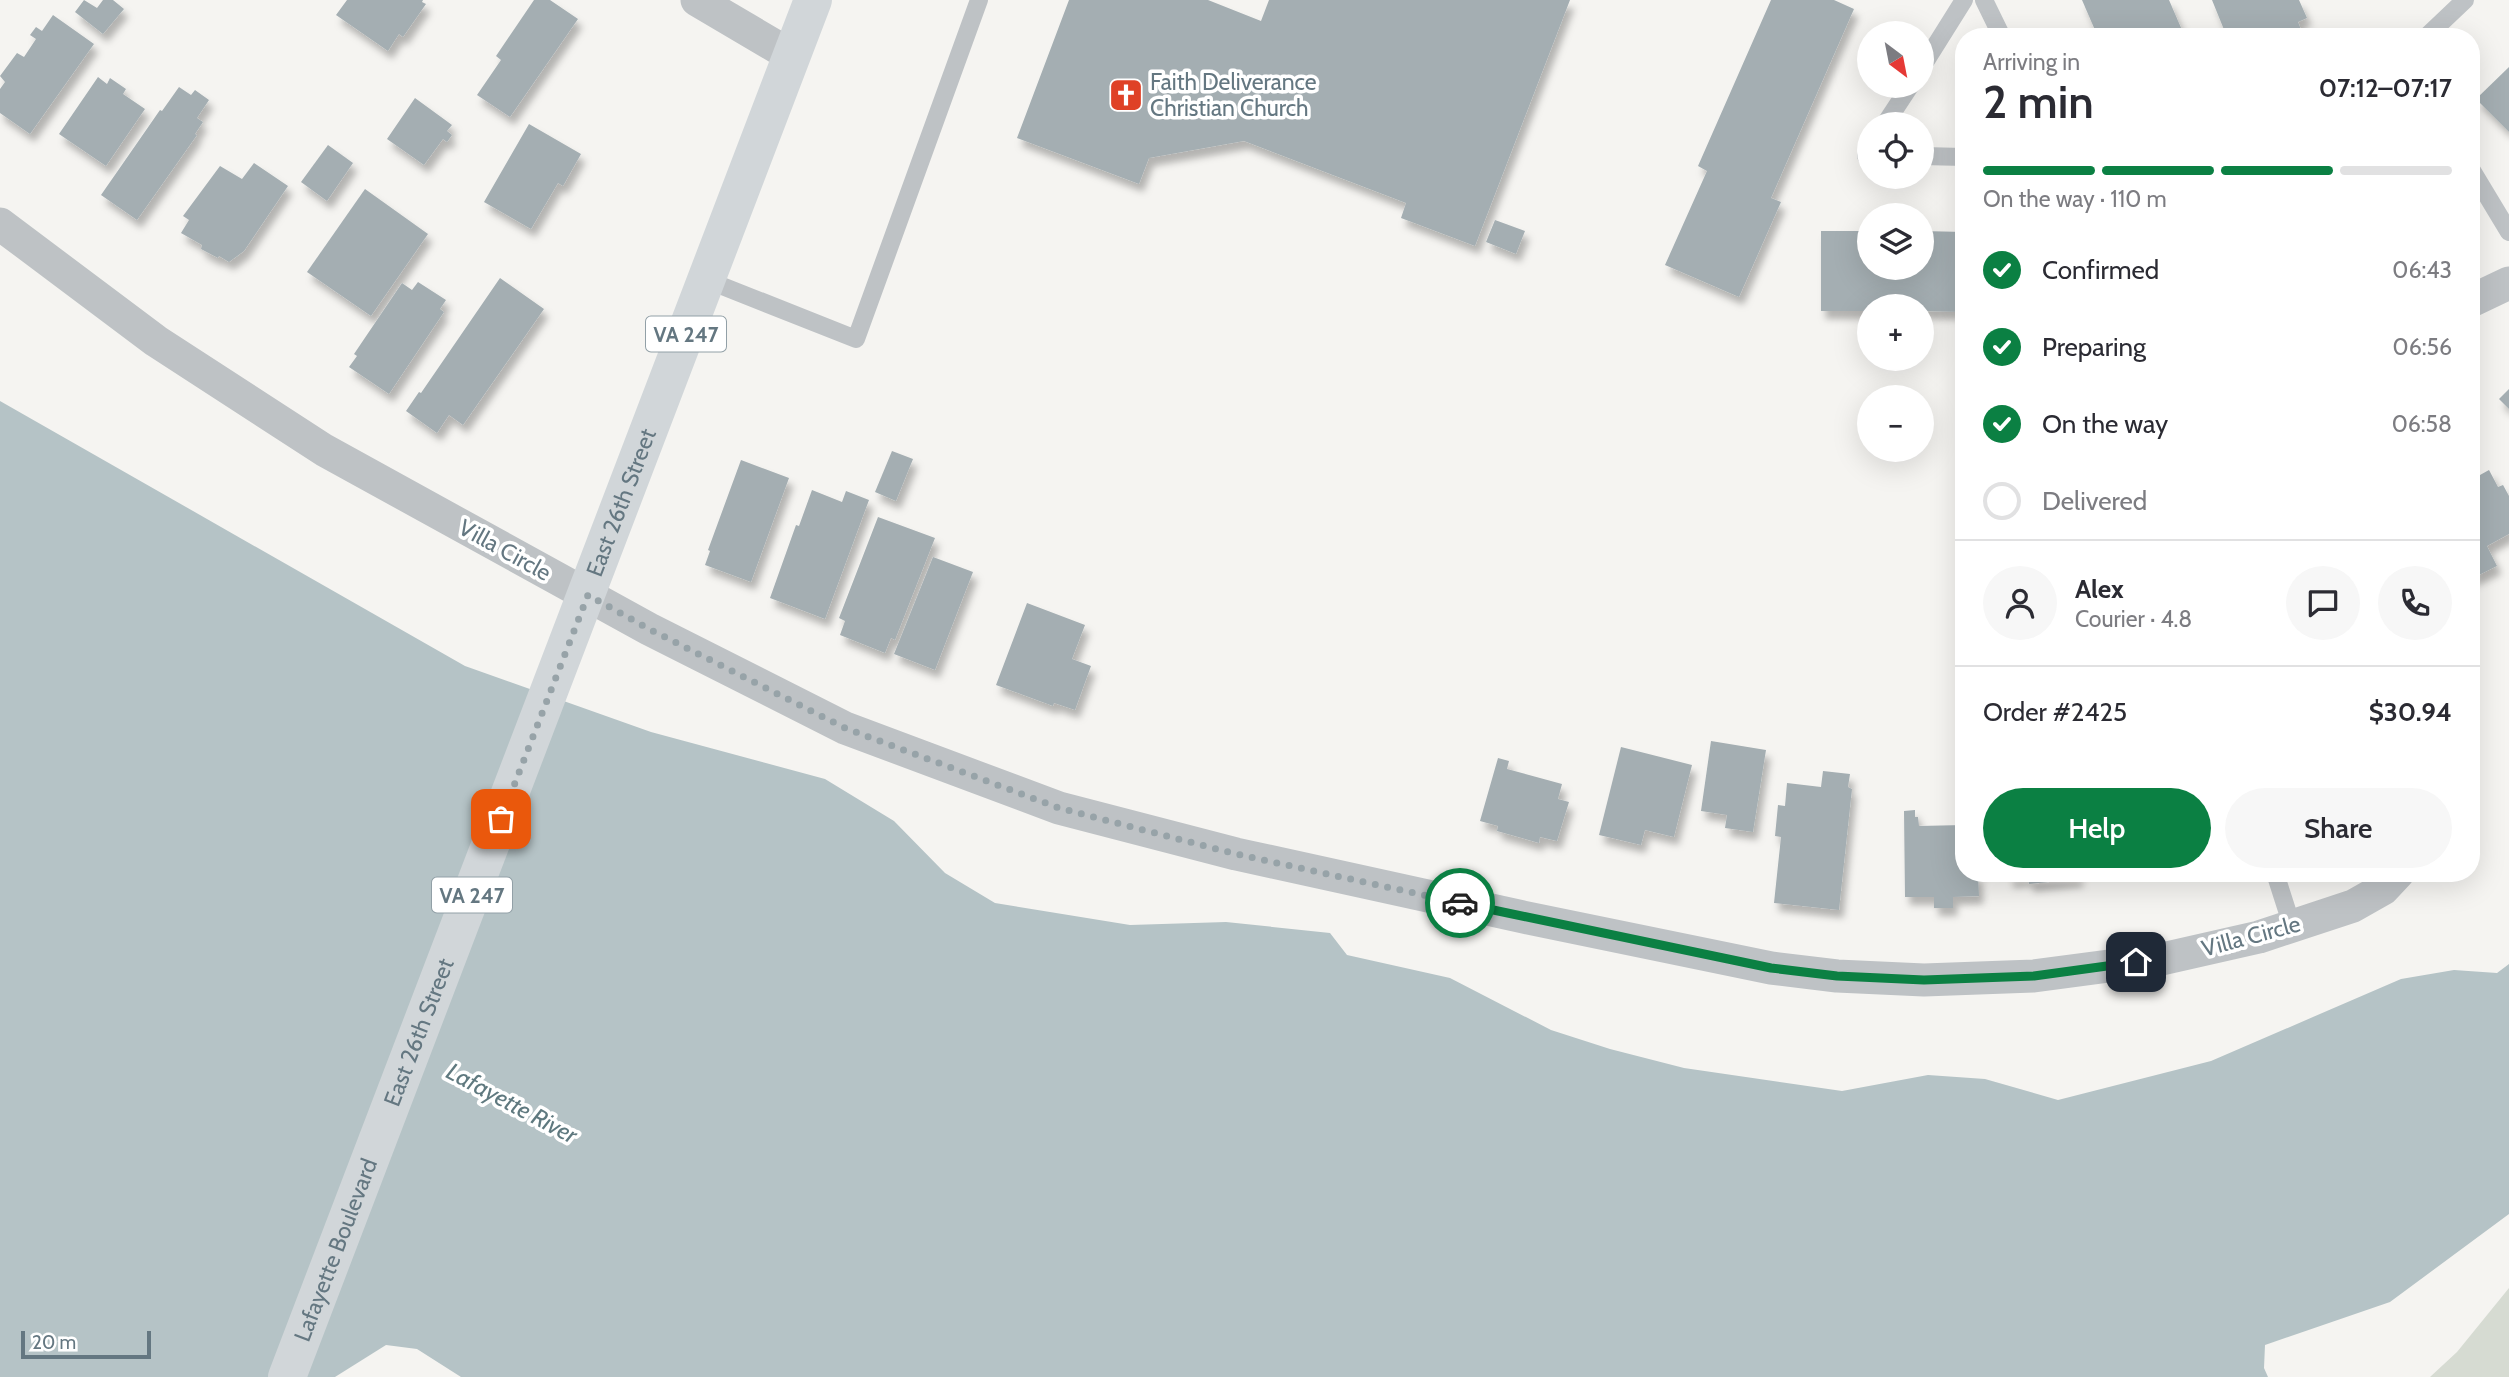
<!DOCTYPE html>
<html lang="en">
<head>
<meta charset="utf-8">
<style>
  body { margin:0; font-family:Cabin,sans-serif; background:#f7f7f7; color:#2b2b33; height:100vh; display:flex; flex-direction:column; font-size:26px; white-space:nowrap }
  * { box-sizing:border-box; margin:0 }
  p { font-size:23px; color:#7c7c81 }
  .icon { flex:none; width:38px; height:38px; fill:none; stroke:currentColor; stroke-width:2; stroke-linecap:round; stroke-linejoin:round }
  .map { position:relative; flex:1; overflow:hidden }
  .details { position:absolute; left:1955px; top:28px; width:525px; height:854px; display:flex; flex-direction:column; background:#fff; border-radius:28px; box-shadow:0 7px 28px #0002 }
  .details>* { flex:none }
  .needle { width:46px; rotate:148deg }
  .controls { position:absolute; left:1857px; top:21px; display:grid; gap:14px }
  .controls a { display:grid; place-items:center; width:77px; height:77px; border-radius:50%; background:#fff; box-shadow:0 7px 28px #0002; font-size:35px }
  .scale { position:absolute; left:21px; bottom:18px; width:130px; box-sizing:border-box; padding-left:7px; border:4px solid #647781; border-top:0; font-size:19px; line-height:24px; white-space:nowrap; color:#647781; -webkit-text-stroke:5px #fff; paint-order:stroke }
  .pin { position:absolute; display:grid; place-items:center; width:60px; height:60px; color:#fff; margin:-30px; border-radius:14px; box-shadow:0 4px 10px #0006 }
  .courier { position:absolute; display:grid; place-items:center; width:70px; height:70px; margin:-35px; border:5px solid #0b8043; border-radius:50%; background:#fff; color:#222; box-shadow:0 2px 9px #0007 }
  .overview em { font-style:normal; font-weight:600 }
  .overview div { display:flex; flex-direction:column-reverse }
  .overview { display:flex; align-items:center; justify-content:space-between; height:119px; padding:0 28px }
  h1 { font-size:46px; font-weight:600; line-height:52px }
  .bar { display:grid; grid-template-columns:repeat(4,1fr); gap:10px 7px; align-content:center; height:84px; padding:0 28px }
  .bar i { height:9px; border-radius:5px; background:#e1e1e2 }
  .bar .selected { background:#0b8043 }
  .bar p { grid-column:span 4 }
  .line { display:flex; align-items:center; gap:18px; padding:0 28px; border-top:2px solid #e1e1e2 }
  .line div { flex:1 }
  .round { display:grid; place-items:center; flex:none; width:74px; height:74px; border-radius:37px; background:#f7f7f7 }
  ol { padding:0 28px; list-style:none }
  li { display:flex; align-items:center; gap:21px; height:77px }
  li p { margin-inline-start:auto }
  li .icon { padding:7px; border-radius:50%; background:#0b8043; color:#fff; stroke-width:4 }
  li:last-child { color:#7c7c81 }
  li i { width:38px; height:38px; border:4px solid #e1e1e2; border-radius:50% }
  .button { display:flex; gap:14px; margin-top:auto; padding:14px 28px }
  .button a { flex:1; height:80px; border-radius:42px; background:#0b8043; color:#fff; font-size:28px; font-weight:600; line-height:80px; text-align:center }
  .button a+a { background:#f7f7f7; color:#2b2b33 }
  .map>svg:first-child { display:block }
  .green { fill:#d6dbd2 }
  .water { fill:#b5c3c6 }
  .building { fill:#a4aeb2; filter:url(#shadow) }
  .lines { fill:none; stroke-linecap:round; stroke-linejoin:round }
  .service { stroke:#bec2c5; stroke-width:18 }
  .minor { stroke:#bec2c5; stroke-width:33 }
  .primary { stroke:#d1d6d9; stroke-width:38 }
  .done { stroke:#97a3a8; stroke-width:7; stroke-dasharray:0 12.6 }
  .route { stroke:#0b8043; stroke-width:9 }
  .labels { text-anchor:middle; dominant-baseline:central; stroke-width:7; stroke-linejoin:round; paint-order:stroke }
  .shield { fill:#fff; stroke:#92a0a7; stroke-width:2 }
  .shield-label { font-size:21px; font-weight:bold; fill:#647781 }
  .poi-label { font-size:23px; fill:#647781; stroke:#fff; text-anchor:start }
  .street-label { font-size:23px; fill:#647781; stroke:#fff }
  .water-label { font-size:24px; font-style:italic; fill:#5f797f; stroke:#fff }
</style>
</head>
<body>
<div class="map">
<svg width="2509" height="1377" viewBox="0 0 2509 1377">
  <defs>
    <filter id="shadow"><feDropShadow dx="4.5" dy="8" stdDeviation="3.5" flood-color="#0004"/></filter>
  </defs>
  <rect width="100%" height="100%" fill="#f5f4f1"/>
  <polygon class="green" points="2509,1288 2509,1377 2430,1377 2457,1352"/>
  <polygon class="water" points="0,401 465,666 651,732 825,779 894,821 945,873 995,903 1130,925 1226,922 1330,933 1347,955 1450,978 1551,1030 1610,1049 1684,1068 1842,1091 1928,1075 1985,1079 2058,1100 2211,1061 2401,979 2454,970 2497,973 2509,964 2509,1214 2390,1302 2265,1345 2264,1368 2268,1377 461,1377 417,1349 386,1345 335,1377 0,1377"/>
  <g class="building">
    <polygon points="84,0 97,8 103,0 113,0 124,9 103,34 75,12"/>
    <polygon points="347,0 423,0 422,2 426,4 403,37 399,34 388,51 336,15"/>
    <polygon points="534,0 550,0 578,19 510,117 477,95 501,60 496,56"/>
    <polygon points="1069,0 1208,0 1261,21 1269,0 1570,0 1475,246 1401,218 1406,203 1244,141 1149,158 1139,184 1017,138"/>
    <polygon points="1771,0 1834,0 1854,9 1771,198 1781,202 1739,297 1665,265 1707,171 1698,166"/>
    <polygon points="2082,0 2169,0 2185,37 2098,37"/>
    <polygon points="2212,0 2299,0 2307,18 2298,22 2304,37 2227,37"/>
    <polygon points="53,15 94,44 30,134 0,113 0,89 5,82 0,76 17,53 24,57 36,39 30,35 36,27 42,31"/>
    <polygon points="2509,67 2509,132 2476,99"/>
    <polygon points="98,77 107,84 110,78 126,89 123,94 145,109 106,166 59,134"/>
    <polygon points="179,87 191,95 195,90 209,100 197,118 203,122 195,134 197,135 137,220 101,195 160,110 162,111"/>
    <polygon points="415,98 452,125 447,131 452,135 447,142 443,139 424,165 387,139"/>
    <polygon points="529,124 581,154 563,186 558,183 531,229 484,202"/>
    <polygon points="328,145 353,163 327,201 301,182"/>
    <polygon points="254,163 288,186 244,251 229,262 219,256 218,258 201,249 202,245 181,233 189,220 183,216 220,166 242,179"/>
    <polygon points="365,189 428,234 371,316 307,272"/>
    <polygon points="1495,220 1525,231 1516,254 1486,242"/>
    <polygon points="1821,231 1869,231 1869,268 1922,268 1922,231 1964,232 1964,312 1922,311 1922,306 1869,306 1869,311 1821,311"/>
    <polygon points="500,278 544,309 463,425 449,415 437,433 406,411 419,392 421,393"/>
    <polygon points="418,282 446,300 440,309 444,312 389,394 349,367 357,356 354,354 402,283 412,290"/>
    <polygon points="2509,389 2509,409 2499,399"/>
    <polygon points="892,451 913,459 896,501 875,492"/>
    <polygon points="741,460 789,478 751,582 705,565 710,551 708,550"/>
    <polygon points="2489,470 2498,487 2503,485 2509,496 2509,534 2487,546 2497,566 2471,579 2471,480"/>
    <polygon points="812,490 842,502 846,491 869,500 825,619 770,598 796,525 799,526"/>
    <polygon points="878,517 935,538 895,640 891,638 885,653 840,635 845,621 839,618"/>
    <polygon points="933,557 973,572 935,670 894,654"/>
    <polygon points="1027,603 1085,625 1072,659 1091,666 1075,710 1054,703 1053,706 996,685"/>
    <polygon points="1711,741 1766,750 1753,832 1725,828 1727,815 1701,811"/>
    <polygon points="1621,747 1692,765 1674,837 1645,830 1641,845 1599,835"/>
    <polygon points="1498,758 1509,761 1507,769 1562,784 1558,799 1569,802 1557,841 1540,837 1539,843 1497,831 1498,826 1480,821"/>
    <polygon points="1823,771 1850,774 1848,787 1852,789 1839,910 1774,903 1781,837 1775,836 1778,805 1785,806 1787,783 1821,787"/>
    <polygon points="1915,810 1915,817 1918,817 1919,826 1964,825 1964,873 1978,873 1979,896 1953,897 1953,908 1934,908 1934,897 1905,897 1904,811"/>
    <polygon points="2008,873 2078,873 2079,879 2029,884 2028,878 2009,880"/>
  </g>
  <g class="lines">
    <g class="service">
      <polyline points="1984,0 2002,37"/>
      <polyline points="2426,37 2465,0"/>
      <polyline points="1922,67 1964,0"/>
      <polyline points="1885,124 1910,86"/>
      <polyline points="1869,150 1866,156 1869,156"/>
      <polyline points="1922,156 1964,157"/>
      <polyline points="2471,169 2509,232"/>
      <polyline points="707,280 856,339 979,0"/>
      <polyline points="2275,873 2292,926"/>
    </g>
    <g class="minor">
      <polyline points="697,0 792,56"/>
      <polyline points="0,224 156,341 324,450 649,629 845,728 1059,808 1236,854 1523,917 1771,968 1837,976 1924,980 2034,976 2162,959 2259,937 2353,906 2383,889 2398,873"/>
      <polyline points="2471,301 2509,283"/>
    </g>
    <path class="primary" id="s1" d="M287 1377 813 0"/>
  </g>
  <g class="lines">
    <polyline class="done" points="501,819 588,595 649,629 845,728 1059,808 1236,854 1460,903"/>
    <polyline class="route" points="1460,903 1771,968 1837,976 1924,980 2034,976 2136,962"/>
  </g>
  <defs>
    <g id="church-square" transform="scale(1.75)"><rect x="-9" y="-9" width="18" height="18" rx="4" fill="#df4126" stroke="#fff"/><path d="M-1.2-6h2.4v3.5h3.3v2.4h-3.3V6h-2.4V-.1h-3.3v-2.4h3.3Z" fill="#fff"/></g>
  </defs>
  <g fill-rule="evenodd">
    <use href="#church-square" x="1126" y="95"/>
  </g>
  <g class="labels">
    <g class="shield">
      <rect x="646" y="316.5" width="80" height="35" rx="5"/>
      <rect x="432" y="877.5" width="80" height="35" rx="5"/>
    </g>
    <g class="shield-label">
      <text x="686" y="334">VA 247</text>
      <text x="472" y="895">VA 247</text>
    </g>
    <g class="poi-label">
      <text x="1150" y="82">Faith Deliverance<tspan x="1150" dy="26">Christian Church</tspan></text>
    </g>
    <g class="street-label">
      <text stroke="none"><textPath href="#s1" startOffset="936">East 26th Street</textPath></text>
      <text transform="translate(505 550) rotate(29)">Villa Circle</text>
      <text transform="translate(2251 936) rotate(-15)">Villa Circle</text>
      <text stroke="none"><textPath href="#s1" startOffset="369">East 26th Street</textPath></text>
      <text stroke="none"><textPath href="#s1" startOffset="136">Lafayette Boulevard</textPath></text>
    </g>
    <g class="water-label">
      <text transform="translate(512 1103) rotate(28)">Lafayette River</text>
    </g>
  </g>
</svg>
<div class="controls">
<a><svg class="needle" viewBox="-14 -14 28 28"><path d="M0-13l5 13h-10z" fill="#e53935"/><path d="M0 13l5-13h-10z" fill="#7c7c81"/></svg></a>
<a><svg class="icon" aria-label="locate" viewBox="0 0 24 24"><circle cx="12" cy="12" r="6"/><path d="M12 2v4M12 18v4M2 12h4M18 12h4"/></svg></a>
<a><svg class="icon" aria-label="layers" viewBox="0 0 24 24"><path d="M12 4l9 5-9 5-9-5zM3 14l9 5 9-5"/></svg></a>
<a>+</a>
<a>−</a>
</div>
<div class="scale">20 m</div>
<div class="pin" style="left:501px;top:819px;background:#ea580c"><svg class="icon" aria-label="bag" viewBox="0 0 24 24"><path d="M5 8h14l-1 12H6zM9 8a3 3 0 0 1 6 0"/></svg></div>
<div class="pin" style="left:2136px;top:962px;background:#1f2937"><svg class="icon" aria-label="home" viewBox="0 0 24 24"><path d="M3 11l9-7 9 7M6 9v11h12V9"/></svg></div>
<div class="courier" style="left:1460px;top:903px"><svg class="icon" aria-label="car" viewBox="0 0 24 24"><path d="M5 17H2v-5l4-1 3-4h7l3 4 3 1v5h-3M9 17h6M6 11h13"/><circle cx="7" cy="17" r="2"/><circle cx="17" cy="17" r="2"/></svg></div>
<section class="details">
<div class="overview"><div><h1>2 min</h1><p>Arriving in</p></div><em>07:12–07:17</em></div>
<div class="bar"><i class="selected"></i><i class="selected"></i><i class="selected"></i><i></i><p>On the way · 110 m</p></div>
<ol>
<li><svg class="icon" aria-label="check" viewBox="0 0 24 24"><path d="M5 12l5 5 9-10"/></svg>Confirmed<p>06:43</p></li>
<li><svg class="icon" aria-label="check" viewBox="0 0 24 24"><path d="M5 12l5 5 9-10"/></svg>Preparing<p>06:56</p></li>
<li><svg class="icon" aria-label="check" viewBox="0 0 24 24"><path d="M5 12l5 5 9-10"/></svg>On the way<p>06:58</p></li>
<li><i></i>Delivered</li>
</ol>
<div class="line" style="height:126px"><a class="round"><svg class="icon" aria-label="person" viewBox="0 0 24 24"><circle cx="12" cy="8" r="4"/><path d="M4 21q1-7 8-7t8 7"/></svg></a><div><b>Alex</b><p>Courier · 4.8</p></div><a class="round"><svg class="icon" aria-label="chat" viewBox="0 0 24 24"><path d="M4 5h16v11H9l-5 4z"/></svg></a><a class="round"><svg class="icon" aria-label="phone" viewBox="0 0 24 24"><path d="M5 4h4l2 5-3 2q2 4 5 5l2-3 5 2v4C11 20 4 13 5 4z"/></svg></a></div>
<div class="line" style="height:91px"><div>Order #2425</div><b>$30.94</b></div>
<div class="button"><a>Help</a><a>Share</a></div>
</section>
</div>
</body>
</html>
